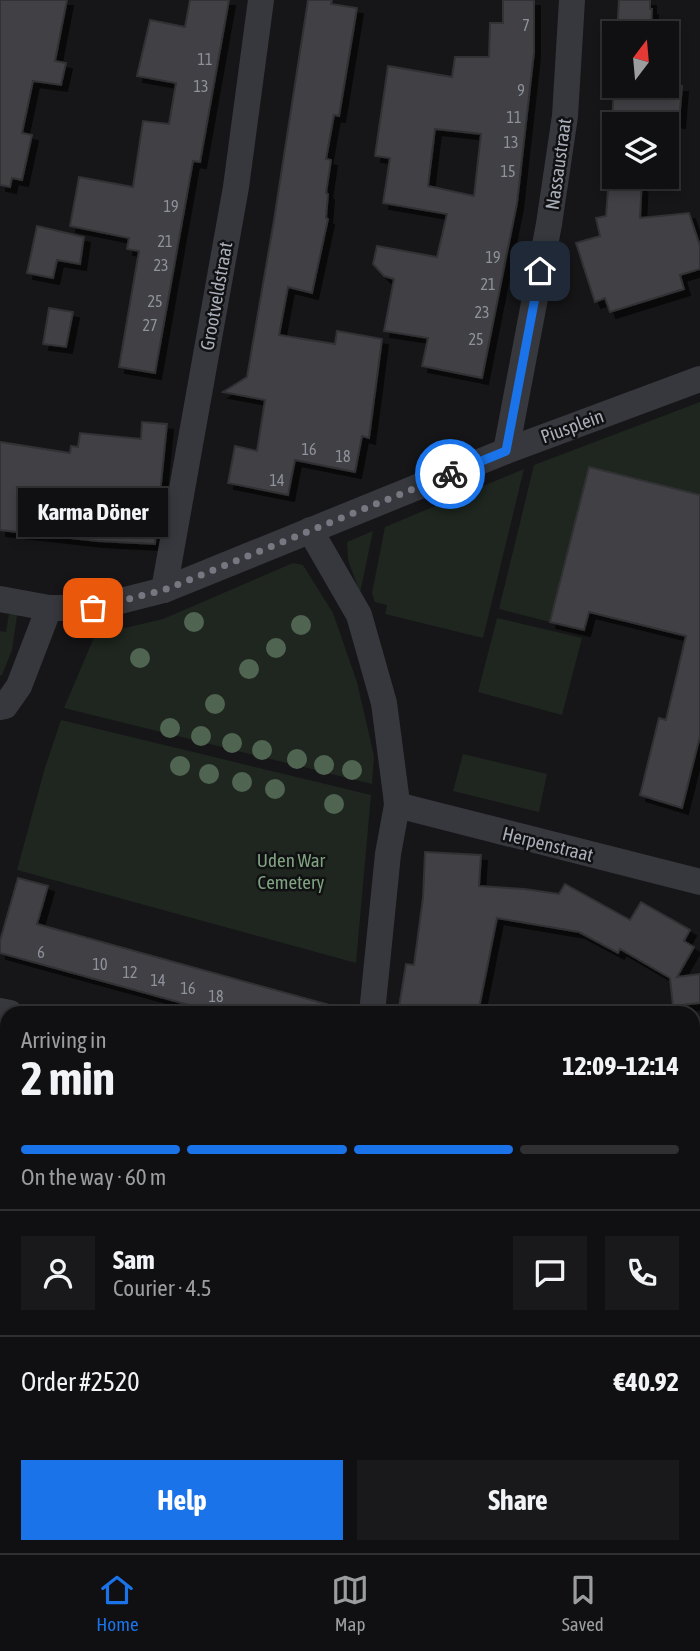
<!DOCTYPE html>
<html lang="en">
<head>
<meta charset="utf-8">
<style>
  body { margin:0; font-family:"Asap Condensed",sans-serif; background:#19191b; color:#f1f3f6; height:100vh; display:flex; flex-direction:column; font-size:26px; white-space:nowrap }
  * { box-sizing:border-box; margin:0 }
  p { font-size:23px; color:#9c9d9f }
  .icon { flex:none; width:38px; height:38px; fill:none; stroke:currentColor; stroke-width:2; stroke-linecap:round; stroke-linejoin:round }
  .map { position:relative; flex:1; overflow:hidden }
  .details { position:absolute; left:0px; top:1006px; width:700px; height:548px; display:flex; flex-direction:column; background:#101012; border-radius:21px 21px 0 0; box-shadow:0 4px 10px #0003,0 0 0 2px #303032 }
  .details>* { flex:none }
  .needle { width:46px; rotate:16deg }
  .buttons { position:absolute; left:602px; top:21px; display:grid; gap:14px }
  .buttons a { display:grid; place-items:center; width:77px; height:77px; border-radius:0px; background:#101012; box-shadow:0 4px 10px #0003,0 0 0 2px #303032; font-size:35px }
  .pin { position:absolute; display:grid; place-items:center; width:60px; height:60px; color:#fff; margin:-30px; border-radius:14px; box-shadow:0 4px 10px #0006 }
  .courier { position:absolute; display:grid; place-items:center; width:70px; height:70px; margin:-35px; border:5px solid #1a73e8; border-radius:50%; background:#fff; color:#222; box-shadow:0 2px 9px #0007 }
  .bubble { position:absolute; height:49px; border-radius:0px; background:#101012; box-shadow:0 4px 10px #0003,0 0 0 2px #303032; font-size:23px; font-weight:700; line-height:49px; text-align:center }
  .overview em { font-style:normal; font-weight:700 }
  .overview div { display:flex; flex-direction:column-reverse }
  .overview { display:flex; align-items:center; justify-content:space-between; height:119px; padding:0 21px }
  h1 { font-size:46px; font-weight:700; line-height:52px }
  .bar { display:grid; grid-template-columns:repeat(4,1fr); gap:10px 7px; align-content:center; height:84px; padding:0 21px }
  .bar i { height:9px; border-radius:5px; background:#303032 }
  .bar .selected { background:#1a73e8 }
  .bar p { grid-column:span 4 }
  .line { display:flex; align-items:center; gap:18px; padding:0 21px; border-top:2px solid #303032 }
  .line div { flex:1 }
  .round { display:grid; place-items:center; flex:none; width:74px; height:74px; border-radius:0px; background:#19191b }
  .button { display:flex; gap:14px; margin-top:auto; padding:14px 21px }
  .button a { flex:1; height:80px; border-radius:0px; background:#1a73e8; color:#fff; font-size:28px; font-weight:700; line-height:80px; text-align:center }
  .button a+a { background:#19191b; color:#f1f3f6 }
  .dock { display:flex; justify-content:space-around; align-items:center; height:98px; border-top:2px solid #303032; background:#101012; font-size:19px; color:#9c9d9f }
  .dock a { display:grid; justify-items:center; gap:4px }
  .dock .selected { color:#1a73e8 }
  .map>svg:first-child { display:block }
  .green { fill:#1e261f }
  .building { fill:#404145; stroke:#303034; stroke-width:2; fill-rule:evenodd; filter:url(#shadow) }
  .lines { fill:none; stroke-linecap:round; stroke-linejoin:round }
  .street { stroke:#37383d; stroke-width:26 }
  .tree { fill:#506452 }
  .done { stroke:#757880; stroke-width:7; stroke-dasharray:0 12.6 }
  .route { stroke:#1a73e8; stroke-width:9 }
  .labels { text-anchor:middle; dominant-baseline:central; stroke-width:5; stroke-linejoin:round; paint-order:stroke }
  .number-label { font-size:16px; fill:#8e929b }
  .street-label { font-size:19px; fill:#a8adb8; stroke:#111113 }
  .park-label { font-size:19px; fill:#7fa381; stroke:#111113 }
</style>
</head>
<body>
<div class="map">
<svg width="700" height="1553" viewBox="0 0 700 1553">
  <defs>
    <filter id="shadow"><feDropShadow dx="6" dy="6" stdDeviation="0" flood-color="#0009"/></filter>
  </defs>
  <rect width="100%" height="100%" fill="#161618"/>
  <g class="green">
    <polygon points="700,402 700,495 589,467 550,622 499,609 534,465"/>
    <polygon points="524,469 483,638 385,614 387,605 375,602 372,593 385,527"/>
    <polygon points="373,531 360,593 348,560 347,542"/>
    <polygon points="293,563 303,565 333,613 357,682 374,756 372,784 64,708 95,635 163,619"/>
    <polygon points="9,614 17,615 12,650 2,675 0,675 0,631 6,632"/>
    <polygon points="497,618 582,638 562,715 478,692"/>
    <polygon points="61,720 371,795 356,963 17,870 44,771"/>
    <polygon points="463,754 547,774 539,812 453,791"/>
  </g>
  <g class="building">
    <polygon points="0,0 67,0 55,61 66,63 61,85 33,81 22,133 32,135 22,180 12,178 10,187 0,185"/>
    <polygon points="190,0 229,0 200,162 193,161 155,373 119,367 139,251 127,249 129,238 70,226 79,177 133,187 143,121 169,124 176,83 137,76 150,20 185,27"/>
    <polygon points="308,0 332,0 331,4 357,8 339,116 334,115 326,159 331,160 326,193 328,194 326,218 328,219 312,293 288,287 279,335 335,344 337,331 382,339 369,438 362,436 355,472 295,460 288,495 228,483 235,446 257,451 265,400 223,392 247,377 274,220"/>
    <path d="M503 0H534V52L517 203 482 378 422 366 428 338 384 331 394 279 384 276 373 264 377 246 437 257 447 214 383 203 390 158 375 156 388 66 452 77 455 57H489L490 23H503ZM435 129 481 134 474 196 428 186Z"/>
    <polygon points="619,0 650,0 650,9 652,9 651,33 617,33"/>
    <polygon points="614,86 682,86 679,122 673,121 673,124 612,124"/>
    <polygon points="609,177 642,177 640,218 689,213 700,246 700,269 680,275 684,289 610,312 605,298 595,302 576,243 600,236 596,218 606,216"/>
    <polygon points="37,226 84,237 80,264 57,260 53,278 27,273"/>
    <polygon points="49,308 73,312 66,347 43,344"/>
    <polygon points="142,422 167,424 155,544 97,541 0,530 0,442 70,453 71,446 78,447 80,433 141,439"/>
    <polygon points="589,467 700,495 700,736 682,808 640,795 659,718 666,720 686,636 589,612 584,630 550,622"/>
    <polygon points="425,852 481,855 479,886 524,889 559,894 565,884 630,920 641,902 690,930 684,941 694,947 677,977 700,974 700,1003 673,1006 670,978 620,949 618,953 579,932 497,918 478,1013 434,1008 433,1013 398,1013 406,964 414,965 423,898"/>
    <polygon points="18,878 48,886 37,924 333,1006 332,1013 218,1013 0,953 0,941"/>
  </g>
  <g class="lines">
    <g class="street">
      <polyline points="506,451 549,224 565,116 572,0"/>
      <polyline points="310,530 359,615 384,703 396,795 397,805 388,854 372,1013"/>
      <polyline points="164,590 236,187 261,0"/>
      <polyline points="0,599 49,608 93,608 164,590 506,451 700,379"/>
      <polyline points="0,707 5,706 19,686 49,608"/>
      <polyline points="397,805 700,882"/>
      <polyline points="0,1011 10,1013"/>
      <polyline points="425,1547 426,1553"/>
    </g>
  </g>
  <g class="tree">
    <circle cx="194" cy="622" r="10"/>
    <circle cx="301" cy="625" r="10"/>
    <circle cx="276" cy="648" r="10"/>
    <circle cx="140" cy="658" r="10"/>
    <circle cx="249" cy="669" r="10"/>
    <circle cx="215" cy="704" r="10"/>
    <circle cx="170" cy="728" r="10"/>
    <circle cx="201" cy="736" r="10"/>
    <circle cx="232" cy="743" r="10"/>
    <circle cx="262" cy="750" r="10"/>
    <circle cx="297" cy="759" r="10"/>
    <circle cx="324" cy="765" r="10"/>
    <circle cx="180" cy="766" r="10"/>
    <circle cx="352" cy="770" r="10"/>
    <circle cx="209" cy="774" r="10"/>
    <circle cx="242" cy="782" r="10"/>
    <circle cx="275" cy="789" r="10"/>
    <circle cx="334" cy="804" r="10"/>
  </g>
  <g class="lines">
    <polyline class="done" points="93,608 164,590 450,474"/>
    <polyline class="route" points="450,474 506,451 540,271"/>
  </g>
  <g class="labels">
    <g class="number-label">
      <text x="526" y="25">7</text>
      <text x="205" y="59">11</text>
      <text x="201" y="86">13</text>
      <text x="521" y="90">9</text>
      <text x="514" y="117">11</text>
      <text x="511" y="142">13</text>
      <text x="508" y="171">15</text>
      <text x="171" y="206">19</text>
      <text x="165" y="241">21</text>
      <text x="493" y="257">19</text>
      <text x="161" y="265">23</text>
      <text x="488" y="284">21</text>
      <text x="155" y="301">25</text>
      <text x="482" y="312">23</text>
      <text x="150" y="325">27</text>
      <text x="476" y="339">25</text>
      <text x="309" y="449">16</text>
      <text x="343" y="456">18</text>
      <text x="277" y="480">14</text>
      <text x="41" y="952">6</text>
      <text x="100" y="964">10</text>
      <text x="130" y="972">12</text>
      <text x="158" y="980">14</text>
      <text x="188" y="988">16</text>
      <text x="216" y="996">18</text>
    </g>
    <g class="street-label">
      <text transform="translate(558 164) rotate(-82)">Nassaustraat</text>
      <text transform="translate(216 296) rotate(-80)">Grootveldstraat</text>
      <text transform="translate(572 426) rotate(-20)">Piusplein</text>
      <text transform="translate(548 844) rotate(14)">Herpenstraat</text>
    </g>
    <g class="park-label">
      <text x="291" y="860">Uden War<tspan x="291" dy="22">Cemetery</tspan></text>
    </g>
  </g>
</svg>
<div class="buttons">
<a><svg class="needle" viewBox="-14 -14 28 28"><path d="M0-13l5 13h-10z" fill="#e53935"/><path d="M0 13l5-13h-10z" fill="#9c9d9f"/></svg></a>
<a><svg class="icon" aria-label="layers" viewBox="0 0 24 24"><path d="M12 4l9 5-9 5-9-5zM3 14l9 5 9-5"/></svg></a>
</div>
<div class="pin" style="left:93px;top:608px;background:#ea580c"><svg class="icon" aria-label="bag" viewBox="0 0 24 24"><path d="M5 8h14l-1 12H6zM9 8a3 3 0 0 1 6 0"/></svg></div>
<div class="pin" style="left:540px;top:271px;background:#1f2937"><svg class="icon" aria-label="home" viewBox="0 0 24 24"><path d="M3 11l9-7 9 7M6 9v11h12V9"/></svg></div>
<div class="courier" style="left:450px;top:474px"><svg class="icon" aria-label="bike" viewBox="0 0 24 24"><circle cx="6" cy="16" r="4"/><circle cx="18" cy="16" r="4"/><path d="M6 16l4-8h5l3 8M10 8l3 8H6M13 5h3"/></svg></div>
<div class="bubble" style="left:18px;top:488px;width:150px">Karma Döner</div>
<section class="details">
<div class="overview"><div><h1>2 min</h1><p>Arriving in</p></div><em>12:09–12:14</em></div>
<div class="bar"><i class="selected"></i><i class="selected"></i><i class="selected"></i><i></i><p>On the way · 60 m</p></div>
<div class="line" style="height:126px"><a class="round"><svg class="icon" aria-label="person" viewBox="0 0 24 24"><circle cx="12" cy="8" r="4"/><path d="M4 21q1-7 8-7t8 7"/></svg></a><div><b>Sam</b><p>Courier · 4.5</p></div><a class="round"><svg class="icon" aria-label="chat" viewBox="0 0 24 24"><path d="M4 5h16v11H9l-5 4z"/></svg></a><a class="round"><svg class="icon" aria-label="phone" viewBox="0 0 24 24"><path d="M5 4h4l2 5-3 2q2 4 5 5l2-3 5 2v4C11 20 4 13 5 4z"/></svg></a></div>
<div class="line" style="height:91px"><div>Order #2520</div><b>€40.92</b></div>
<div class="button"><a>Help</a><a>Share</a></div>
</section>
</div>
<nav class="dock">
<a class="selected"><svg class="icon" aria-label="home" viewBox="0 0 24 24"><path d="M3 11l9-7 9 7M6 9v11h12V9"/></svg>Home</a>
<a><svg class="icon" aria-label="map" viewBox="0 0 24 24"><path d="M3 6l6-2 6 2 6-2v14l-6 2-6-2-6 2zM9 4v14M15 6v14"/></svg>Map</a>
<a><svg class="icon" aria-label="saved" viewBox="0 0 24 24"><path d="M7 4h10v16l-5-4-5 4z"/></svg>Saved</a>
</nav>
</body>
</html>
